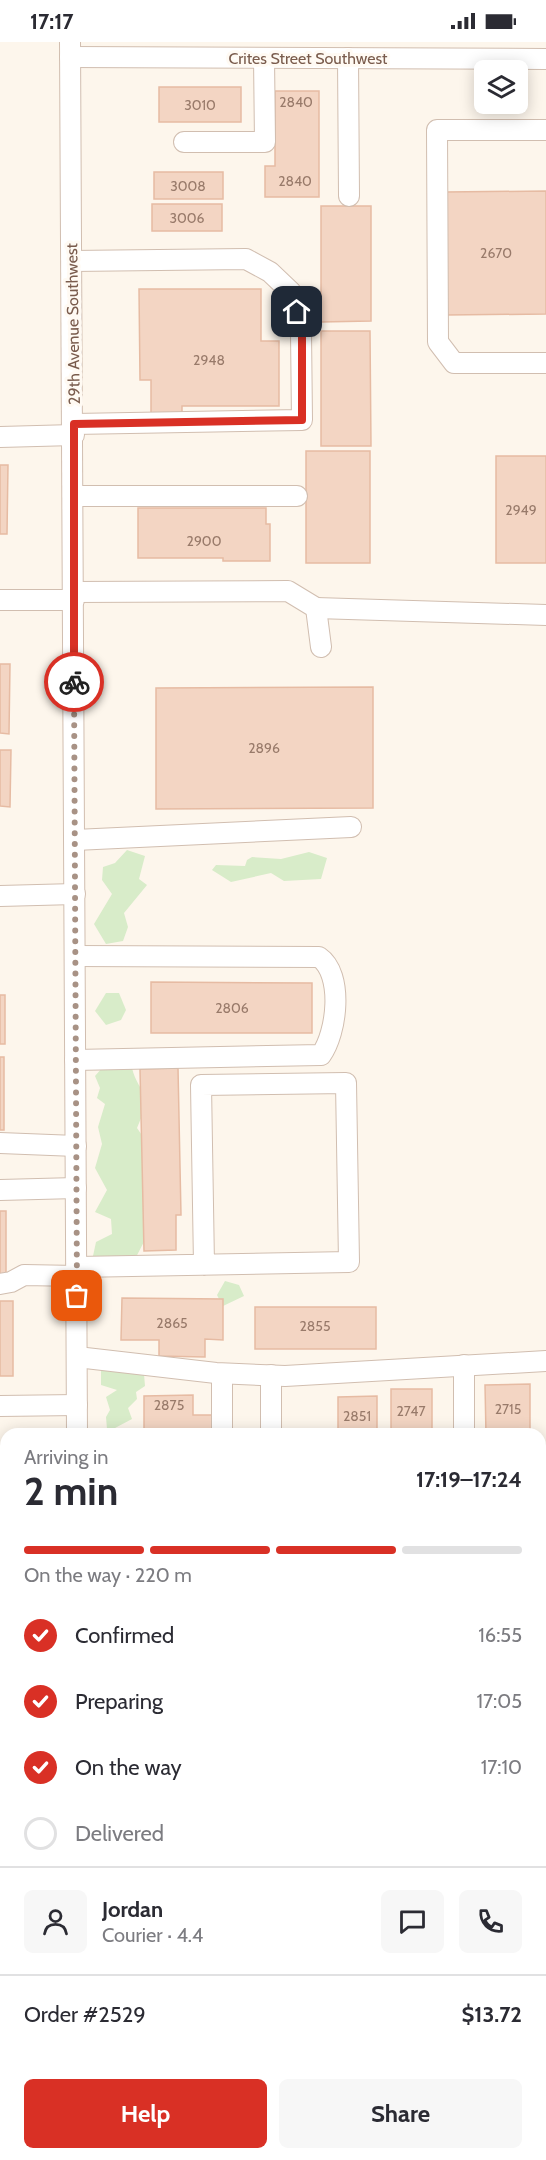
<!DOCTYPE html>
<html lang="en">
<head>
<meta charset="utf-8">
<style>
  body { margin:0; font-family:Cabin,sans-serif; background:#f7f7f7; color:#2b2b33; height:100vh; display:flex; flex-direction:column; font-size:22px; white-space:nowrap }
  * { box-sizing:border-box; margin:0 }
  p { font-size:20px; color:#7c7c81 }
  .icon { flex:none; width:33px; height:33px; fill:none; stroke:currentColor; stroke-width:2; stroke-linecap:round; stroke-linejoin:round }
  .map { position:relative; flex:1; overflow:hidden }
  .drawer { position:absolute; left:0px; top:1386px; width:546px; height:732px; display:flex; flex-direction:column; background:#fff; border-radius:18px 18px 0 0; box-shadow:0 3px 15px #0003 }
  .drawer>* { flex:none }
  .fabs { position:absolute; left:474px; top:18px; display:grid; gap:12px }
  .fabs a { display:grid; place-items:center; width:54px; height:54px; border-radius:9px; background:#fff; box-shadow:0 3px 15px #0003; font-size:30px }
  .pin { position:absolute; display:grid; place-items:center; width:51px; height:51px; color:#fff; margin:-26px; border-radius:12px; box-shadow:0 3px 9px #0006 }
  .courier { position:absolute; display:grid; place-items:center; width:60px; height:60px; margin:-30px; border:4px solid #d93025; border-radius:50%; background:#fff; color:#222; box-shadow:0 2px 8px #0007 }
  .headline em { font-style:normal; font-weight:800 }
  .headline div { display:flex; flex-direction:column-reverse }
  .headline { display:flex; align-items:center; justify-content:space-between; height:102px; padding:0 24px }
  h1 { font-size:39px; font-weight:800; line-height:45px }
  .bar { display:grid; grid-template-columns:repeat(4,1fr); gap:9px 6px; align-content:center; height:72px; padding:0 24px }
  .bar i { height:8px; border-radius:4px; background:#e1e1e2 }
  .bar .selected { background:#d93025 }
  .bar p { grid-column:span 4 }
  .line { display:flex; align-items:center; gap:15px; padding:0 24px; border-top:2px solid #e1e1e2 }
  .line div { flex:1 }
  .round { display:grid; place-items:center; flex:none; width:63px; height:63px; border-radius:9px; background:#f7f7f7 }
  ol { padding:0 24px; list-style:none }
  li { display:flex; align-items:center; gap:18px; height:66px }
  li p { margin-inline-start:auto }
  li .icon { padding:6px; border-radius:50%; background:#d93025; color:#fff; stroke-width:4 }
  li:last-child { color:#7c7c81 }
  li i { width:33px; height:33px; border:3px solid #e1e1e2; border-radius:50% }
  .primary-button { display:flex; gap:12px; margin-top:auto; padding:12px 24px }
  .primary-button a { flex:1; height:69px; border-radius:9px; background:#d93025; color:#fff; font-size:24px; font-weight:800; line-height:69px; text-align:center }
  .primary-button a+a { background:#f7f7f7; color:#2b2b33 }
  .status { display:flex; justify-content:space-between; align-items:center; height:42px; padding:0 30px; background:#fff; direction:ltr }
  .status svg { height:16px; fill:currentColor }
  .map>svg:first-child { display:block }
  .industrial { fill:#efe9e4 }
  .education { fill:#f3e8fa }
  .green { fill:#d8ecc9 }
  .building { fill:#f3d5c3; stroke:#e6bba3; stroke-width:1.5 }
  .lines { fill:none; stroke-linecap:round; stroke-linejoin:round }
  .minor-casing { stroke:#d1beb0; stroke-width:22 }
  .path { stroke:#d9b8a5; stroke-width:3; stroke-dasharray:1.5 4.5; stroke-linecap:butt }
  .minor { stroke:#fff; stroke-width:20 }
  .done { stroke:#a89285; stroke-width:6; stroke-dasharray:0 10.8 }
  .route { stroke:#d93025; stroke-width:8 }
  .labels { text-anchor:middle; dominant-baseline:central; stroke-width:6; stroke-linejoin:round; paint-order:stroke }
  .number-label { font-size:14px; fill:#987a6a }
  .street-label { font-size:16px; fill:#7a5c4d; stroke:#fffaf3 }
</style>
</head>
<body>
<div class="status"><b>17:17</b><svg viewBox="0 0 49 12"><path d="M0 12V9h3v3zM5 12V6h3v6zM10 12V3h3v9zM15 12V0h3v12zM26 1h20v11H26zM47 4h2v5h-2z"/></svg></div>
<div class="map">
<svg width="546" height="2118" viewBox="0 0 546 2118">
  <rect width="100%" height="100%" fill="#fdf6ec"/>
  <rect class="industrial" x="0" y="1538" width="6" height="345"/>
  <polygon class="education" points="0,1885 6,1885 6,2112 65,2112 65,2118 0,2118"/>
  <g class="green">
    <polygon points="127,808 145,814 139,837 147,843 124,871 128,885 123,899 106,902 94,882 112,852 102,838 103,825 115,821"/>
    <polygon points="309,810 327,816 321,837 284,839 271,831 231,840 212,828 216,823 245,824 247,818 252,815 281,817"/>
    <polygon points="106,951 119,951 126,968 121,978 106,983 95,969"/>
    <path d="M110 1017 132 1026C135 1039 142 1047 148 1059L137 1086 152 1108 154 1141 143 1174 147 1194 134 1219 116 1224 93 1214 96 1200 112 1192 111 1177 95 1170 107 1148 95 1126 102 1102 98 1085 105 1062 97 1056 100 1046 95 1034Z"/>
    <polygon points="225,1239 239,1243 244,1254 223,1264 223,1257 219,1257 217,1253"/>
    <polygon points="109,1324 144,1332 145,1344 136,1350 137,1357 128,1366 132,1377 115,1386 107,1387 106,1375 110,1368 106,1355 117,1348 101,1343 101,1329"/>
    <rect x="540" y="1551" width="6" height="232"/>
  </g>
  <g class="building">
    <rect x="159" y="45" width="82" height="35"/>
    <polygon points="275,49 319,49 319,155 265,155 265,124 275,124"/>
    <rect x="154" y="130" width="69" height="27"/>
    <polygon points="546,149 546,272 447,273 446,150"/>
    <rect x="152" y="162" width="70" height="27"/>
    <polygon points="321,164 371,164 371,279 321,280"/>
    <polygon points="139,247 261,247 261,299 279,299 279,364 182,364 182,371 151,371 151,338 140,338"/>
    <polygon points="321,289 370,289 371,404 321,404"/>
    <rect x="306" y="409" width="64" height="112"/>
    <rect x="496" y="414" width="50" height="107"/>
    <polygon points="0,423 8,423 7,492 0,492"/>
    <polygon points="138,466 266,466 266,482 270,482 270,519 223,519 223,516 138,516"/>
    <polygon points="0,622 10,622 9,692 0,691"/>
    <polygon points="373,645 373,766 156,767 156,646"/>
    <polygon points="0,708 11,708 10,765 0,764"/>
    <polygon points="151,940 312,941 312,991 151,991"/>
    <rect x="0" y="953" width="5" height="49"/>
    <rect x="0" y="1015" width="4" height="73"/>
    <polygon points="178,1026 181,1173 176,1173 176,1208 144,1209 140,1027"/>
    <rect x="0" y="1169" width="6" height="68"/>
    <polygon points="122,1256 223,1257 223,1298 205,1297 205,1315 159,1314 159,1298 121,1298"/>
    <rect x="0" y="1259" width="13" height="75"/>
    <rect x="255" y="1265" width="121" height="42"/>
    <polygon points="530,1342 530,1392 486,1392 485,1343"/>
    <rect x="391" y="1347" width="41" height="45"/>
    <polygon points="193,1353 193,1373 212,1373 212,1392 144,1392 144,1354"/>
    <polygon points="377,1354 377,1392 338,1392 338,1355"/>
    <rect x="540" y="1841" width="6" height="20"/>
    <rect x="540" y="1876" width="6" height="19"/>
    <rect x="540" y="1912" width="6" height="20"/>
    <polygon points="540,1971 546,1971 546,1991 543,1991 543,1993 540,1993"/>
    <rect x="114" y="2112" width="45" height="6"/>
    <polygon points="177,2112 197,2112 197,2117 205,2118 178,2118"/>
    <rect x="215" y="2112" width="29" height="6"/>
    <polygon points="279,2112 279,2118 261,2118 261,2113"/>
    <polygon points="287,2113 316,2113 316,2118 288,2118"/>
  </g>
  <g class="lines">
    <g class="minor-casing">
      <g id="minor">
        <polyline points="70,0 77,1392"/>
        <polyline points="70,15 546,17"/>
        <polyline points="348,16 349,154"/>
        <polyline points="546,88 437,88 438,300 454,321 546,321"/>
        <polyline points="184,100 265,100 264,16"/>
        <polyline points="72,219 246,217 270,230 291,250 301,290 302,378 74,382"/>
        <polyline points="0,395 74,393"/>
        <polyline points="74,454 297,454"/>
        <polyline points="74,550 288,549 316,566 321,605"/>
        <polyline points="0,558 74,558"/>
        <polyline points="316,566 546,573"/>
        <polyline points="75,798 351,785"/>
        <polyline points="0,854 75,852"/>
        <path d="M75 914 319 915C344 932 337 991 321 1013L75 1018"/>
        <polyline points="0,1101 76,1104"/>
        <polyline points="0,1148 76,1146"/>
        <polyline points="77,1225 349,1220 346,1041 201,1043 204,1223"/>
        <polyline points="0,1242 11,1240 24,1233 77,1234"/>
        <polyline points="77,1315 216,1331 285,1334 546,1319"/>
        <polyline points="464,1323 464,1392"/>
        <polyline points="271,1333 271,1392"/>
        <polyline points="0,1364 77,1363"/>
        <polyline points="222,1392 222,1332"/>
        <polyline points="0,1519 6,1519"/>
        <polyline points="540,1520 546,1520"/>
        <polyline points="0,1622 6,1623"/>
        <polyline points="0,1752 6,1752"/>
        <polyline points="0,1863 6,1863"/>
        <polyline points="0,1924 6,1924"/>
        <polyline points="0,2069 6,2069"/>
        <polyline points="540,2084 546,2084"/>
        <polyline points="31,2112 31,2118"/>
        <polyline points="80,2118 80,2112"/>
      </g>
    </g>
    <polyline class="path" points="0,1952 6,1952"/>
    <use href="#minor" class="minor"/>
  </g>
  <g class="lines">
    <polyline class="done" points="74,640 77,1254"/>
    <polyline class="route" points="74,640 74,382 302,378 302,290 297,270"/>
  </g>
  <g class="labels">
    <g class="number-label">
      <text x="296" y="60">2840</text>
      <text x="200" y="63">3010</text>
      <text x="295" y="139">2840</text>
      <text x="188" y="144">3008</text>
      <text x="187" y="176">3006</text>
      <text x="496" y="211">2670</text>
      <text x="209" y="318">2948</text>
      <text x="521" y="468">2949</text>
      <text x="204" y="499">2900</text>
      <text x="264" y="706">2896</text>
      <text x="232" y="966">2806</text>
      <text x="172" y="1281">2865</text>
      <text x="315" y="1284">2855</text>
      <text x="169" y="1363">2875</text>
      <text x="508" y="1367">2715</text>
      <text x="411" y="1369">2747</text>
      <text x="357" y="1374">2851</text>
    </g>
    <g class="street-label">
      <text x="308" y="16">Crites Street Southwest</text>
      <text transform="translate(73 282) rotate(-91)">29th Avenue Southwest</text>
    </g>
  </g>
</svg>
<div class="fabs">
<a><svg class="icon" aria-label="layers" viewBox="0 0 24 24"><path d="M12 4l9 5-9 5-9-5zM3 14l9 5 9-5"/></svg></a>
</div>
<div class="pin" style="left:77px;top:1254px;background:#ea580c"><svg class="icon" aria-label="bag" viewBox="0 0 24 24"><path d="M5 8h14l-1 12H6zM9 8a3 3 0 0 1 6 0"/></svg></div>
<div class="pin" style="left:297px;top:270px;background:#1f2937"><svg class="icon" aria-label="home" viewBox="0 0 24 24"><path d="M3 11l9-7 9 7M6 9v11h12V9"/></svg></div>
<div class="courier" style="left:74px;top:640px"><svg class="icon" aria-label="bike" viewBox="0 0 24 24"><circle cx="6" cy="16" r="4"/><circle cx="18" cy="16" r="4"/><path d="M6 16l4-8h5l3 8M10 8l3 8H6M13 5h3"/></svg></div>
<section class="drawer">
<div class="headline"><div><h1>2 min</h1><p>Arriving in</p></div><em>17:19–17:24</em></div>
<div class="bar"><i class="selected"></i><i class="selected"></i><i class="selected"></i><i></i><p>On the way · 220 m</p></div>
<ol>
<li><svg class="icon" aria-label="check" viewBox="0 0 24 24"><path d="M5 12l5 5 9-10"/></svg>Confirmed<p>16:55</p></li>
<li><svg class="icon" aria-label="check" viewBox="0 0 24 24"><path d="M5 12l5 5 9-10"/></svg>Preparing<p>17:05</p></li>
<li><svg class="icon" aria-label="check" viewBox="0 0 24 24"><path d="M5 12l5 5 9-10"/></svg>On the way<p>17:10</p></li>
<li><i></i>Delivered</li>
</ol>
<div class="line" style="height:108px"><a class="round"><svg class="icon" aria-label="person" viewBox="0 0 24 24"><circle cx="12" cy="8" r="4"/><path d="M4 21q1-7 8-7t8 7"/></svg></a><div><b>Jordan</b><p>Courier · 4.4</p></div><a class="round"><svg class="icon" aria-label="chat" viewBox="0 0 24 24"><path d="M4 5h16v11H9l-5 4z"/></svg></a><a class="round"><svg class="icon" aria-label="phone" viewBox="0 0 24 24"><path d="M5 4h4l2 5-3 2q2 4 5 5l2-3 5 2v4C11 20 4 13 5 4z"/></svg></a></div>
<div class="line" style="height:78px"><div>Order #2529</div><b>$13.72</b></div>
<div class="primary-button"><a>Help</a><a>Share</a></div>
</section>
</div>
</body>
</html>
